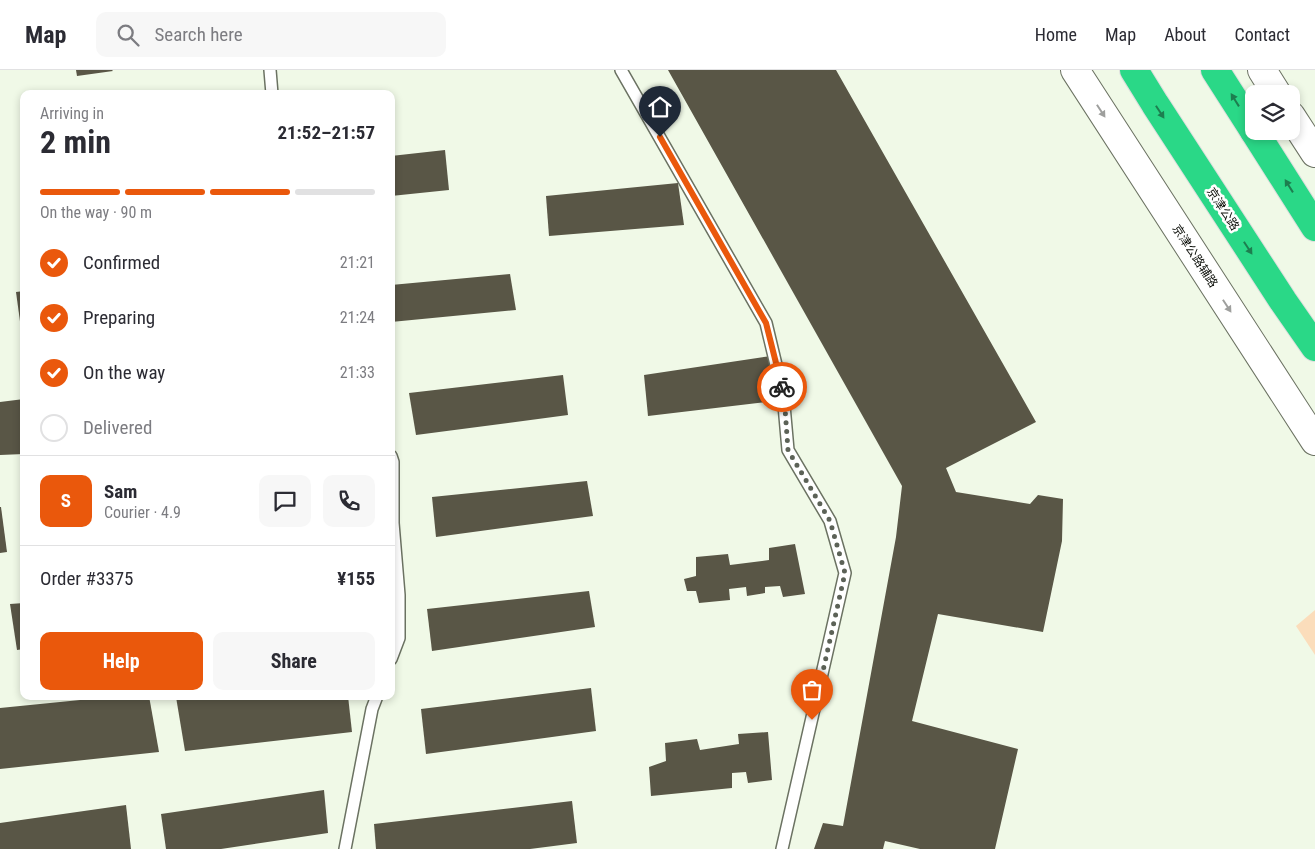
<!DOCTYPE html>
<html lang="en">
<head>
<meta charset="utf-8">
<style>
  body { margin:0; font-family:"Roboto Condensed","Noto Sans SC",sans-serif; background:#f7f7f7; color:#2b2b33; height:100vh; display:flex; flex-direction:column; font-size:19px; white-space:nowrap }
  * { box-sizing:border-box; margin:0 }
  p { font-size:16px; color:#7c7c81 }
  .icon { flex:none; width:28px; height:28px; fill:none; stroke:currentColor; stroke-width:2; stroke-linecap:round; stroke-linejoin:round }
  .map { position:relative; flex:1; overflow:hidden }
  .drawer { position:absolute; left:20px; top:20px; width:375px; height:610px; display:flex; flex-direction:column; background:#fff; border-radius:10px; box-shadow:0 2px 8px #0003 }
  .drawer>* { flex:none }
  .controls { position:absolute; left:1245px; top:15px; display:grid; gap:10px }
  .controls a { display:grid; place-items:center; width:55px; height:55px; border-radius:10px; background:#fff; box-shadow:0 2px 8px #0003; font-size:25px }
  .pin { position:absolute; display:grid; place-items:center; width:42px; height:42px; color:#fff; margin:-51px -21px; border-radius:50% 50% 50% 0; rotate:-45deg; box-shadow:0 0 5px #0007 }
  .pin .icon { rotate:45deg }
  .courier { position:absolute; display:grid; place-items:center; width:50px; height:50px; margin:-25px; border:4px solid #ea580c; border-radius:50%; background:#fff; color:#222; box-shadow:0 1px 6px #0007 }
  .head em { font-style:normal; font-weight:700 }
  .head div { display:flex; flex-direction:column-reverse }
  .head { display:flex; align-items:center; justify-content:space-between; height:85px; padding:0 20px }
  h1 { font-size:32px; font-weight:700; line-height:38px }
  .bar { display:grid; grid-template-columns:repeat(4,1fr); gap:8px 5px; align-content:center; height:60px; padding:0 20px }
  .bar i { height:6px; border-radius:4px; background:#e1e1e2 }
  .bar .current { background:#ea580c }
  .bar p { grid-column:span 4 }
  .line { display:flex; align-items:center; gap:12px; padding:0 20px; border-top:1px solid #e1e1e2 }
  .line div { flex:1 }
  .round { display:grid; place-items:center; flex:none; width:52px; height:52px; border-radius:10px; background:#f7f7f7 }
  ol { padding:0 20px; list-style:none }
  li { display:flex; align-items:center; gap:15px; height:55px }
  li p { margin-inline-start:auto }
  li .icon { padding:5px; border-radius:50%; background:#ea580c; color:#fff; stroke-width:4 }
  li:last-child { color:#7c7c81 }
  li i { width:28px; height:28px; border:2px solid #e1e1e2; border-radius:50% }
  .primary-button { display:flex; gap:10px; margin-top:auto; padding:10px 20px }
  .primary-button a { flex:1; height:58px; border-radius:10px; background:#ea580c; color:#fff; font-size:20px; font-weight:700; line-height:58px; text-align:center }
  .primary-button a+a { background:#f7f7f7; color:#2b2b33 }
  header { display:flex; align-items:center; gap:30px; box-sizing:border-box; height:70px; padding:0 25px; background:#fff; border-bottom:1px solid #e1e1e2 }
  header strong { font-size:24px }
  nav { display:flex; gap:28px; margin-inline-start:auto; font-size:18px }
  .search { width:350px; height:45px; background:#f7f7f7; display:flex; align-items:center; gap:12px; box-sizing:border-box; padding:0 18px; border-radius:10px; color:#7c7c81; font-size:19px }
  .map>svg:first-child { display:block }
  .green { fill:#fbddbb }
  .building { fill:#595646 }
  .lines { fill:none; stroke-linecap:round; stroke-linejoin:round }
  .lane-casing { stroke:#6b7262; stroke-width:14 }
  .secondary-casing { stroke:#6b7262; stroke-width:30 }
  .highway-casing { stroke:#dddedd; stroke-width:30 }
  .lane { stroke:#fff; stroke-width:11 }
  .secondary { stroke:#fff; stroke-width:28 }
  .highway { stroke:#2ad887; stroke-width:28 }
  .oneway { fill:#1d7e4f }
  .oneway2 { fill:#9e9f9d }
  .done { stroke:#5c6257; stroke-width:5; stroke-dasharray:0 9 }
  .route { stroke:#ea580c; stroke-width:6 }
  .labels { text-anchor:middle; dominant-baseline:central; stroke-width:5; stroke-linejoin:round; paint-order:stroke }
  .street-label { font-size:12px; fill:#0d100a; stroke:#fff }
</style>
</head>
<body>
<header>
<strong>Map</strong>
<div class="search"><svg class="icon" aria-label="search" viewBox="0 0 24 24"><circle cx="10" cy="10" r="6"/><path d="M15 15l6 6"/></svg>Search here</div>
<nav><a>Home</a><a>Map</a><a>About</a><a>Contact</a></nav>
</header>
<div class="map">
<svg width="1315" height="779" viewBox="0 0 1315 779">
  <rect width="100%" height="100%" fill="#f0f9e7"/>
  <polygon class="green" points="1315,540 1315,585 1296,556"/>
  <g class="building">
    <polygon points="76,0 112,0 113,1 77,6"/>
    <polygon points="668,0 836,0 1036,352 946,398 956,422 1030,434 1038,425 1063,429 1062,471 1043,562 938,544 912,651 1018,679 995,779 920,779 885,771 883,779 814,779 823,753 843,756 896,467 902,416"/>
    <polygon points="445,80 449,120 391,126 391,86"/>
    <polygon points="678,113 684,155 549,166 546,126"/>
    <polygon points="510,204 516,240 391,252 391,215"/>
    <polygon points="24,221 24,266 22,266 16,222"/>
    <polygon points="771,286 774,331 648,346 644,305"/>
    <polygon points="563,305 568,345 416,365 409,323"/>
    <polygon points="24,329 24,384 0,385 0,332"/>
    <polygon points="587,411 593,446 436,467 432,427"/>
    <polygon points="0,437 1,437 7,482 0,483"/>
    <polygon points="795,474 805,524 783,527 780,516 765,517 765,523 747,526 746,517 729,519 730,530 699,533 696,521 687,521 684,509 696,506 696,487 728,484 730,495 769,490 769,478"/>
    <polygon points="589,521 595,557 432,581 427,539"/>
    <polygon points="24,533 24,579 17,580 10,534"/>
    <polygon points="591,618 596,661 426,684 421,639"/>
    <polygon points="120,626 149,626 159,682 0,699 0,638"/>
    <polygon points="185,626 348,626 352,662 185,681 176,627"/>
    <polygon points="768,662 772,710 748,713 746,702 732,703 732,718 651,726 649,697 666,691 665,673 697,669 700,680 739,674 738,664"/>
    <polygon points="324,720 328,763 221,779 166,779 161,744"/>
    <polygon points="572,731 577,773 530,779 376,779 374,754"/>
    <polygon points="126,735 131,779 0,779 0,753"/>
  </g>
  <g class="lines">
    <g class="lane-casing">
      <g id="lane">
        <polyline points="270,0 272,24"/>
        <polyline points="621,0 766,253 783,324 788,380 830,451 845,503 782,779"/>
        <polyline points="391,386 393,392 393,453 399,525 399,568 391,589"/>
        <polyline points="345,779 372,639 377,626"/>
      </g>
    </g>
    <g class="secondary-casing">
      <g id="secondary">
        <polyline points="1075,0 1315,371"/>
        <polyline points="1262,0 1277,24"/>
        <polyline points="1291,46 1315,83"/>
      </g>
    </g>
    <g class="highway-casing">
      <g id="highway">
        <polyline points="1134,0 1155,34 1283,231 1315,277"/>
        <polyline points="1215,0 1254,61"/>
        <polyline points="1254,61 1315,157"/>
      </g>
    </g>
    <use href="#lane" class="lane"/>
    <use href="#secondary" class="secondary"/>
    <use href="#highway" class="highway"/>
  </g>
  <defs><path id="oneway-solid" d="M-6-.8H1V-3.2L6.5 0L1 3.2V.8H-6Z" transform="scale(1.25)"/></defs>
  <g class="oneway">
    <use href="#oneway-solid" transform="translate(1235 30) rotate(-122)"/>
    <use href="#oneway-solid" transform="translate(1160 42) rotate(57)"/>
    <use href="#oneway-solid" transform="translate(1289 116) rotate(-122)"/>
    <use href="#oneway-solid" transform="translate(1248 178) rotate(57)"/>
  </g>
  <g class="oneway2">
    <use href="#oneway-solid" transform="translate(1101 41) rotate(57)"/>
    <use href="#oneway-solid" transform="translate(1227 236) rotate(57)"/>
  </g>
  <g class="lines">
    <polyline class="done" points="782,317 784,324 788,380 830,451 845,503 812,650"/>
    <polyline class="route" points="660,67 766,253 782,317"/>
  </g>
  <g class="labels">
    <g class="street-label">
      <text transform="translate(1223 139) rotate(57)">京津公路</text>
      <text transform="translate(1195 186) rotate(57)">京津公路辅路</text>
    </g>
  </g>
</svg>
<div class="controls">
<a><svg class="icon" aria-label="layers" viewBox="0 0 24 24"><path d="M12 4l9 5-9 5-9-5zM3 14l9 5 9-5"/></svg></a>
</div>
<div class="pin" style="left:812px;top:650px;background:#ea580c"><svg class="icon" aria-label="bag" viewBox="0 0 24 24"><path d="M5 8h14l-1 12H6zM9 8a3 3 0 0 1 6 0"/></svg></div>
<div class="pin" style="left:660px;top:67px;background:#1f2937"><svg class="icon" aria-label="home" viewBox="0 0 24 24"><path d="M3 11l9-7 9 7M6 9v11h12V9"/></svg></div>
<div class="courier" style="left:782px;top:317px"><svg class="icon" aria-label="bike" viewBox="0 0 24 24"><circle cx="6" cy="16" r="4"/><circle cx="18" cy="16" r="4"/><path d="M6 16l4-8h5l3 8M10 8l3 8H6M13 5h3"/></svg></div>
<section class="drawer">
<div class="head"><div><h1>2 min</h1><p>Arriving in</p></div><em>21:52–21:57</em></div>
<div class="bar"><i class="current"></i><i class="current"></i><i class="current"></i><i></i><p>On the way · 90 m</p></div>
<ol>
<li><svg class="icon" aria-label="check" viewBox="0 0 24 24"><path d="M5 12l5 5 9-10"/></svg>Confirmed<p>21:21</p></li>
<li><svg class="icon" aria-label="check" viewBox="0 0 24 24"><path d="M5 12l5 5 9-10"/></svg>Preparing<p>21:24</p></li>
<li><svg class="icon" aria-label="check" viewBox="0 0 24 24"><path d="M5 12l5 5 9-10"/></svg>On the way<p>21:33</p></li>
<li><i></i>Delivered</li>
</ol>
<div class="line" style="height:90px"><b class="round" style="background:#ea580c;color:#fff">S</b><div><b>Sam</b><p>Courier · 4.9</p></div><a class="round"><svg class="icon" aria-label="chat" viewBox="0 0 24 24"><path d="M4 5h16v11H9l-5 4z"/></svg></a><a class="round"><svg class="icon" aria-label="phone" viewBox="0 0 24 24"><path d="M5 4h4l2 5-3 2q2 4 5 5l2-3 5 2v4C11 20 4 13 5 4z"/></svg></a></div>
<div class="line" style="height:65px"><div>Order #3375</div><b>¥155</b></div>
<div class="primary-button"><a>Help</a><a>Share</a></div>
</section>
</div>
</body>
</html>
